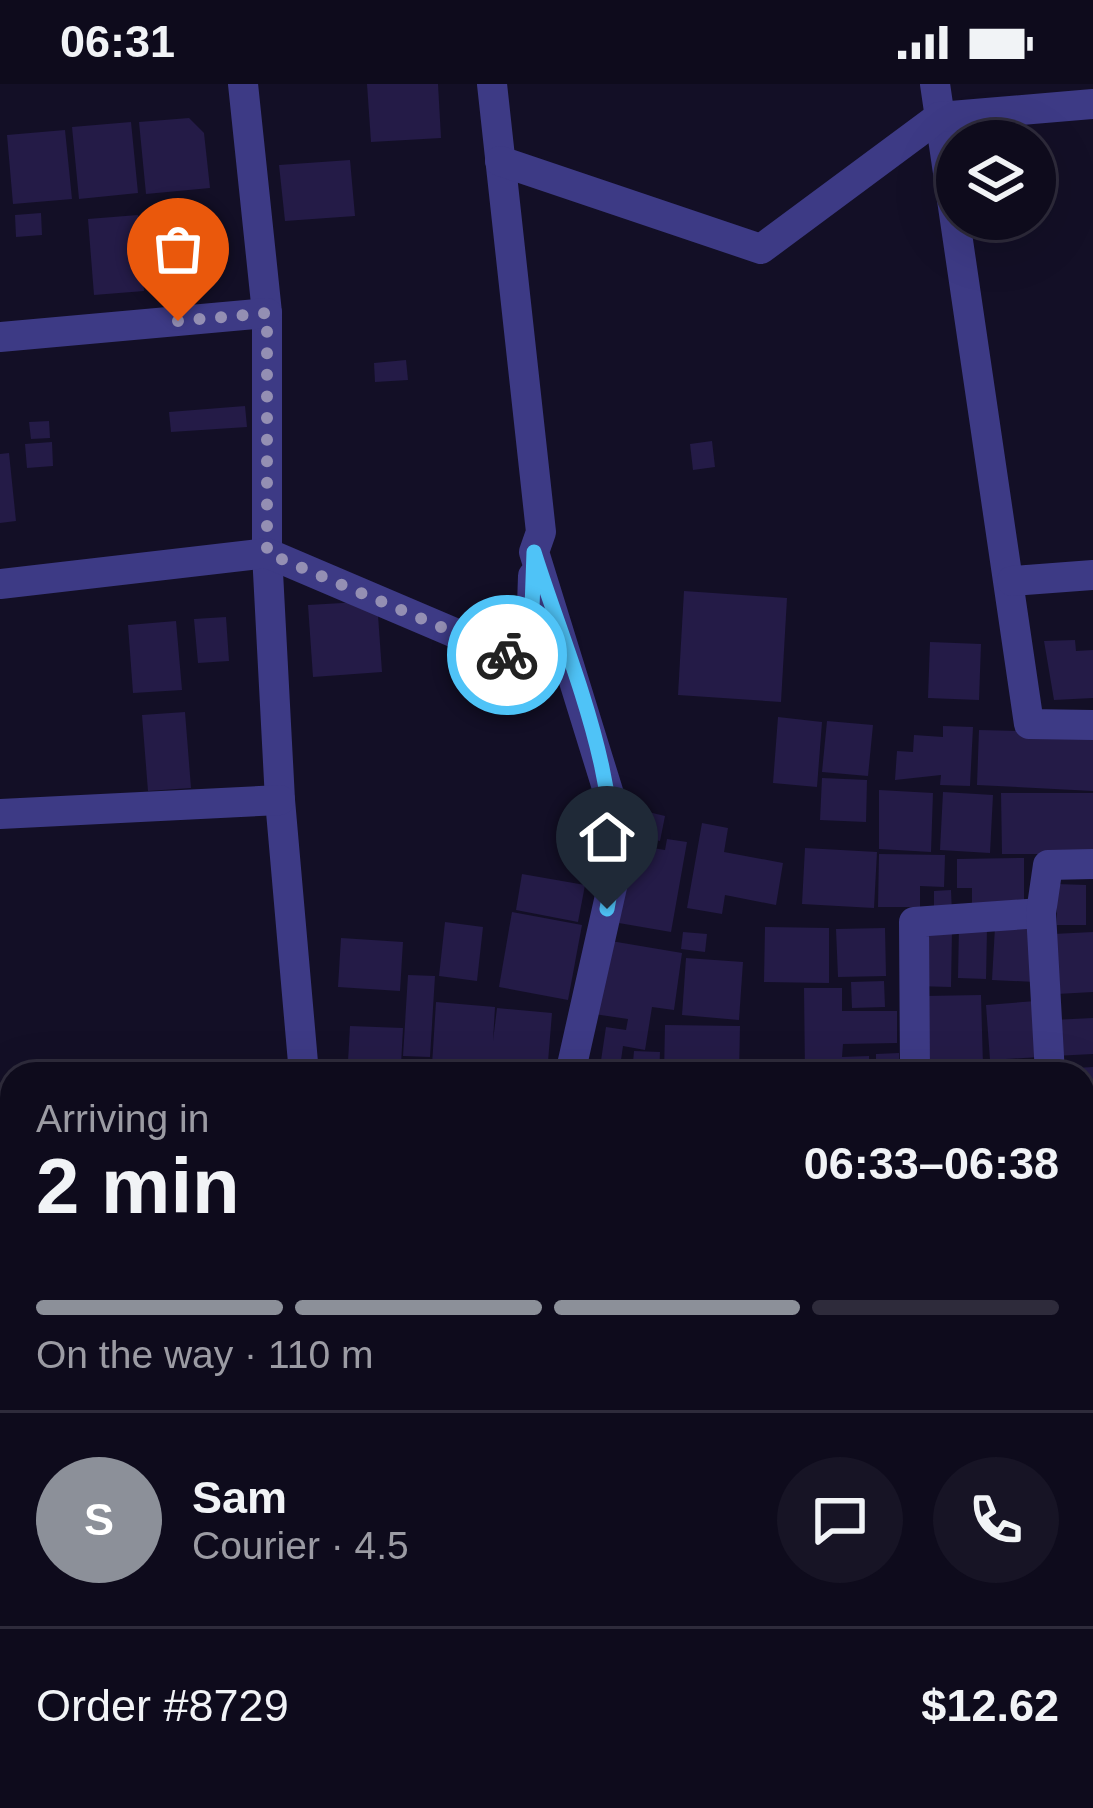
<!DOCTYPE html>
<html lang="en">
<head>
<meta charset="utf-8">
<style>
  body { margin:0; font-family:Arial,sans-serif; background:#171425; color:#f1f3f6; height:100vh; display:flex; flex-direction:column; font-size:45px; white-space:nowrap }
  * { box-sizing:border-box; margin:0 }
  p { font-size:39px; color:#9b9ba3 }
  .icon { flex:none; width:66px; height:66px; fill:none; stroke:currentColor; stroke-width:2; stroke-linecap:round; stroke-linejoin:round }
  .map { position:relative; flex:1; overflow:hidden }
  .drawer { position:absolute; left:0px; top:978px; width:1095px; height:747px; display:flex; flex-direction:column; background:#0e0b1c; border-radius:36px 36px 0 0; box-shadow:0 12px 48px #0002,0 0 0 3px #2e2b3b }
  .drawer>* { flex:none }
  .buttons { position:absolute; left:936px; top:36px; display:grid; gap:24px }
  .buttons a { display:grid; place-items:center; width:120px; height:120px; border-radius:50%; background:#0e0b1c; box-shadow:0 12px 48px #0002,0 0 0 3px #2e2b3b; font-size:60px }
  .pin { position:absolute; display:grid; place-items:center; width:102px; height:102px; color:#fff; margin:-123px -51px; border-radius:50% 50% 50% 0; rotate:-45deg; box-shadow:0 0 12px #0007 }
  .pin .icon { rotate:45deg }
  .courier { position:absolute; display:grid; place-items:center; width:120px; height:120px; margin:-60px; border:9px solid #4fc3f7; border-radius:50%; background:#fff; color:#222; box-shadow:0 3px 15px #0007 }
  .head em { font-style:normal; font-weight:700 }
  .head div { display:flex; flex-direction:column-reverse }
  .head { display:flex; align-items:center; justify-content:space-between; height:204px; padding:0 36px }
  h1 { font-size:78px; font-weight:700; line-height:90px }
  .bar { display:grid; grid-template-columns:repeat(4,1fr); gap:18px 12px; align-content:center; height:144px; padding:0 36px }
  .bar i { height:15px; border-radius:9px; background:#2e2b3b }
  .bar .on { background:#8c9099 }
  .bar p { grid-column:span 4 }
  .line { display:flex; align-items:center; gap:30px; padding:0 36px; border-top:3px solid #2e2b3b }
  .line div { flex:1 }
  .round { display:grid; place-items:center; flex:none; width:126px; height:126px; border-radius:63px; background:#171425 }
  .status { display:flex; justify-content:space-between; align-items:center; height:84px; padding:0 60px; background:#0e0b1c; direction:ltr }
  .status svg { height:33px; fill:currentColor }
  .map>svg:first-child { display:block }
  .building { fill:#241b47 }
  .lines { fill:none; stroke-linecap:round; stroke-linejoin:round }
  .street { stroke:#3d3a85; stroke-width:30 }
  .done { stroke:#948fb3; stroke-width:12; stroke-dasharray:0 21.6 }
  .route { stroke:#4fc3f7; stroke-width:15 }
</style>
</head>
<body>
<div class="status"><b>06:31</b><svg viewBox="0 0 49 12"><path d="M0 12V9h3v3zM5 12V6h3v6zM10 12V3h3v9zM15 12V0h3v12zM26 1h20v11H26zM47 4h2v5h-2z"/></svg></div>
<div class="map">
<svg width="1093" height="1724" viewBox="0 0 1093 1724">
  <rect width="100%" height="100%" fill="#130f26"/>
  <g class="building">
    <polygon points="367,0 438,0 441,54 371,58"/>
    <polygon points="189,34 204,49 210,104 146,110 139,38"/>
    <polygon points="131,38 138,109 79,115 72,43"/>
    <polygon points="65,46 72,115 13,120 7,51"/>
    <polygon points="350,76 355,132 285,137 279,81"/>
    <polygon points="203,126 209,195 151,200 144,131"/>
    <polygon points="41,129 42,151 16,153 15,131"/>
    <polygon points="138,131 144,207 94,211 88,135"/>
    <polygon points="406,276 408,296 375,298 374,279"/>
    <polygon points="245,322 247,343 171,348 169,328"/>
    <polygon points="49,337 50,354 31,355 29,338"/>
    <polygon points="712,357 715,383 693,386 690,360"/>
    <polygon points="52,358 53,382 27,384 25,360"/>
    <polygon points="9,369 16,437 0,439 0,370"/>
    <polygon points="684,507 787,514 781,618 678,611"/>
    <polygon points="377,517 382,588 313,593 308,521"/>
    <polygon points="226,533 229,577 198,579 194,535"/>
    <polygon points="176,537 182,606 133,609 128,541"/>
    <polygon points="1075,556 1076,567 1093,566 1093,614 1054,616 1044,557"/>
    <polygon points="930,558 981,560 979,616 928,614"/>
    <polygon points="185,628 191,704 148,707 142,631"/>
    <polygon points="778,633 822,638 817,703 773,699"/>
    <polygon points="827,637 873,641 868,692 822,688"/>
    <polygon points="943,642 973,643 970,702 940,701 941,691 895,696 897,667 913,668 914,651 943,653"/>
    <polygon points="979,646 1093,649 1093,707 977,701"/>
    <polygon points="822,694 867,696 866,738 820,736"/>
    <polygon points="879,706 933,709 931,768 879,765"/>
    <polygon points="943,708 993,711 990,769 940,766"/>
    <polygon points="1001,709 1093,709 1093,770 1002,770"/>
    <polygon points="636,725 665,732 660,757 631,751"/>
    <polygon points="702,739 728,744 724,768 783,779 776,821 725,811 722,830 687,824"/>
    <polygon points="667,755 687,758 671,848 613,838 625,775 637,777 640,762 665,766"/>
    <polygon points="805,764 877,768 874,824 802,820"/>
    <polygon points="879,770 945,771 944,803 920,802 920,823 878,823"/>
    <polygon points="1024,774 1024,820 972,820 972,804 957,804 957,775"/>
    <polygon points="522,790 585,801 578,838 516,826"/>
    <polygon points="1057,800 1086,801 1086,841 1057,841"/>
    <polygon points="951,806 952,830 934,830 934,807"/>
    <polygon points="512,828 582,841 568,916 499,903"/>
    <polygon points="445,838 483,843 477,897 439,892"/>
    <polygon points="765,843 829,844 829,899 764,898"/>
    <polygon points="959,843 987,844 986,895 958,894"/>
    <polygon points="995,843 1037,845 1035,898 992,896"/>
    <polygon points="885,844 886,892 838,893 836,845"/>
    <polygon points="917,845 952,846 951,903 915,902"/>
    <polygon points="683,848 707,850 705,868 681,865"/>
    <polygon points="1093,848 1093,908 1057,910 1053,850"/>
    <polygon points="341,854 403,858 400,907 338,903"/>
    <polygon points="605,856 682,869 674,926 652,923 645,966 623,962 619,990 599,990 606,943 626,946 628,935 594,930"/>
    <polygon points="686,874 743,878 739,936 682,931"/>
    <polygon points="408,891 435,892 430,973 403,972"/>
    <polygon points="884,897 885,923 852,924 851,898"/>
    <polygon points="804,904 842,904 842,927 897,927 897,959 843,960 842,973 869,972 869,990 805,990"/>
    <polygon points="981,911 983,982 926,983 925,912"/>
    <polygon points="1036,917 1040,973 990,976 986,921"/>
    <polygon points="436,918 495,923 493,957 497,924 552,929 547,990 432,981"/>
    <polygon points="1093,934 1093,970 1054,972 1052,936"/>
    <polygon points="665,941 740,942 739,990 664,990"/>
    <polygon points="350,942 403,944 401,981 348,978"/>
    <polygon points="634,967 660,968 659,990 632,990"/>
    <polygon points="899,969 899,990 876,990 876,970"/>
    <polygon points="1093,983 1093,1039 1083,1039 1083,990 1057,990 1056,985"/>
    <polygon points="1093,1044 1093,1110 1083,1110 1083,1045"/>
    <polygon points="1093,1139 1093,1220 1083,1221 1083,1140"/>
    <polygon points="1093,1225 1093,1296 1083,1298 1083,1226"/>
    <rect x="0" y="1235" width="12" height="48"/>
    <polygon points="1092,1456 1093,1507 1083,1508 1083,1457"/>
    <polygon points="1093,1523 1093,1591 1083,1592 1083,1524"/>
    <polygon points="1093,1601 1093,1648 1083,1649 1083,1602"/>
    <polygon points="9,1653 12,1713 21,1713 23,1724 1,1724 0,1655"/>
    <polygon points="890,1713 953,1713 955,1724 892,1724"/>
  </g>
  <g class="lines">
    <g class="street">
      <polyline points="243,0 267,229 267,469 280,716 304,990"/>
      <polyline points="492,0 541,448 534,468 612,720 614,794 570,990"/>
      <polyline points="935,0 1029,640 1093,641"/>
      <polyline points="500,77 761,165 939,33 1093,20"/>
      <polyline points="0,253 267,229"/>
      <polyline points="1012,497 1093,491"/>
      <polyline points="0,500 267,469 530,581 533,492"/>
      <polyline points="0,730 280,716"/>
      <polyline points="915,990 914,838 1041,829"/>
      <polyline points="1050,990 1041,829 1048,781 1093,780"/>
      <polyline points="1083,1135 1093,1135"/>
      <polyline points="1083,1341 1093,1418"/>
      <polyline points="407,1713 410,1724"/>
    </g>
  </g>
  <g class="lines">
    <polyline class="done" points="178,237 267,229 267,469 507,571"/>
    <path class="route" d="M507 571 530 580 534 468C568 577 631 710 607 825"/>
  </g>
</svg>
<div class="buttons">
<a><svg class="icon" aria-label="layers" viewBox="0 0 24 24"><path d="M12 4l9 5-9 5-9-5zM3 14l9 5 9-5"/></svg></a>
</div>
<div class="pin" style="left:178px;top:237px;background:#ea580c"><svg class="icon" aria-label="bag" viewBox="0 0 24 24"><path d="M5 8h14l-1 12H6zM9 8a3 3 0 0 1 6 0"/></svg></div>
<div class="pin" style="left:607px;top:825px;background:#1f2937"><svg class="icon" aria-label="home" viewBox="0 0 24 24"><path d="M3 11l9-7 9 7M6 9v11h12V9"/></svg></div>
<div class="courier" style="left:507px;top:571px"><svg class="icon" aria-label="bike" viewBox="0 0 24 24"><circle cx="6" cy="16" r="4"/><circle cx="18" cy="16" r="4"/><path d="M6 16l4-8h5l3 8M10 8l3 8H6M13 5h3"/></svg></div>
<section class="drawer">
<div class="head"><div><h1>2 min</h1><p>Arriving in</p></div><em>06:33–06:38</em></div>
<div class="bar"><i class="on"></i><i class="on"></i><i class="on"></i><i></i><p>On the way · 110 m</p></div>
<div class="line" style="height:216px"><b class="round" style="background:#8c9099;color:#fff">S</b><div><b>Sam</b><p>Courier · 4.5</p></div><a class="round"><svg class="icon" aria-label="chat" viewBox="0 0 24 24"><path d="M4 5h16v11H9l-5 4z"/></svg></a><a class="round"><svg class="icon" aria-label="phone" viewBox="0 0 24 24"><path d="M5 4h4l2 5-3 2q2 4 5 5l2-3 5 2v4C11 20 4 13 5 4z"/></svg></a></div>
<div class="line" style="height:156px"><div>Order #8729</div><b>$12.62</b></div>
</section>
</div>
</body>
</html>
